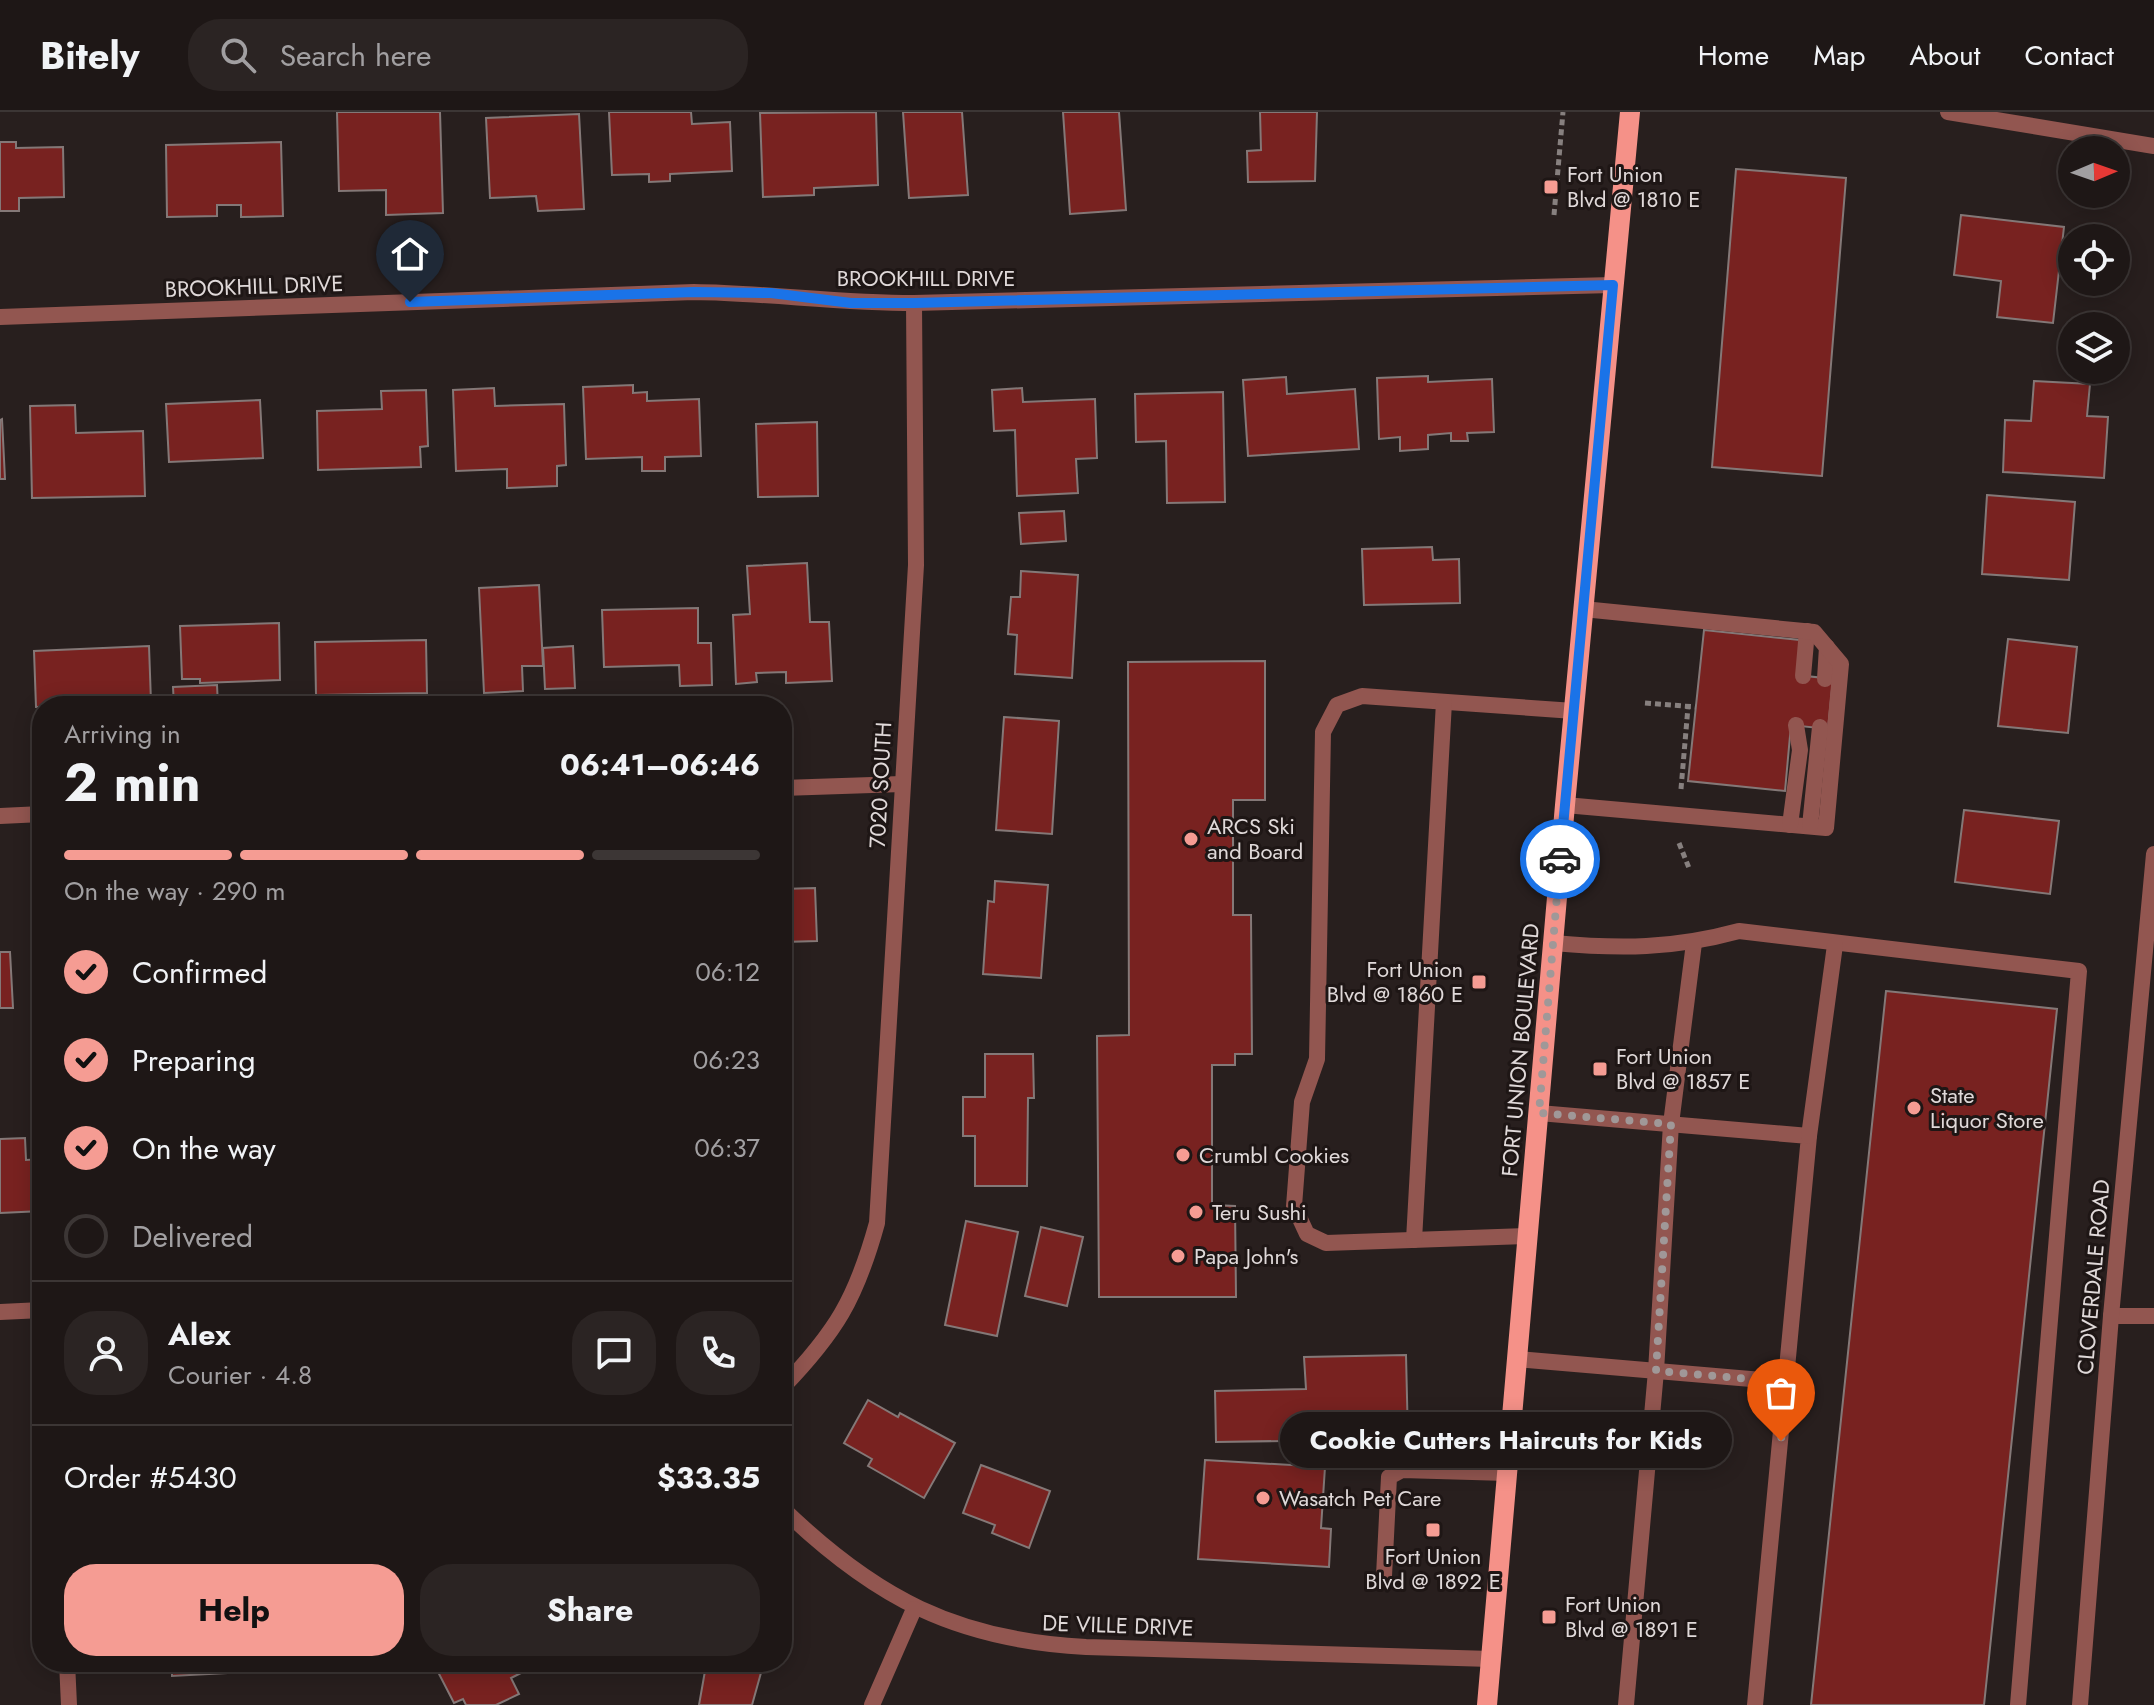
<!DOCTYPE html>
<html lang="en">
<head>
<meta charset="utf-8">
<style>
  body { margin:0; font-family:Jost,sans-serif; background:#2b2423; color:#f1f3f6; height:100vh; display:flex; flex-direction:column; font-size:30px; white-space:nowrap }
  * { box-sizing:border-box; margin:0 }
  p { font-size:26px; color:#a19fa1 }
  .icon { flex:none; width:44px; height:44px; fill:none; stroke:currentColor; stroke-width:2; stroke-linecap:round; stroke-linejoin:round }
  .map { position:relative; flex:1; overflow:hidden }
  .drawer { position:absolute; left:32px; top:584px; width:760px; height:976px; display:flex; flex-direction:column; background:#1e1716; border-radius:32px; box-shadow:0 4px 20px #0003,0 0 0 2px #3c3635 }
  .drawer>* { flex:none }
  .needle { width:52px; rotate:88deg }
  .buttons { position:absolute; left:2058px; top:24px; display:grid; gap:16px }
  .buttons a { display:grid; place-items:center; width:72px; height:72px; border-radius:50%; background:#1e1716; box-shadow:0 4px 20px #0003,0 0 0 2px #3c3635; font-size:40px }
  .pin { position:absolute; display:grid; place-items:center; width:68px; height:68px; color:#fff; margin:-82px -34px; border-radius:50% 50% 50% 0; rotate:-45deg; box-shadow:0 0 8px #0007 }
  .pin .icon { rotate:45deg }
  .courier { position:absolute; display:grid; place-items:center; width:80px; height:80px; margin:-40px; border:6px solid #1a73e8; border-radius:50%; background:#fff; color:#222; box-shadow:0 2px 10px #0007 }
  .bubble { position:absolute; height:56px; border-radius:28px; background:#1e1716; box-shadow:0 4px 20px #0003,0 0 0 2px #3c3635; font-size:26px; font-weight:700; line-height:56px; text-align:center }
  .head em { font-style:normal; font-weight:700 }
  .head div { display:flex; flex-direction:column-reverse }
  .head { display:flex; align-items:center; justify-content:space-between; height:136px; padding:0 32px }
  h1 { font-size:52px; font-weight:700; line-height:60px }
  .bar { display:grid; grid-template-columns:repeat(4,1fr); gap:12px 8px; align-content:center; height:96px; padding:0 32px }
  .bar i { height:10px; border-radius:6px; background:#3c3635 }
  .bar .on { background:#f59c93 }
  .bar p { grid-column:span 4 }
  .line { display:flex; align-items:center; gap:20px; padding:0 32px; border-top:2px solid #3c3635 }
  .line div { flex:1 }
  .round { display:grid; place-items:center; flex:none; width:84px; height:84px; border-radius:32px; background:#2b2423 }
  ol { padding:0 32px; list-style:none }
  li { display:flex; align-items:center; gap:24px; height:88px }
  li p { margin-inline-start:auto }
  li .icon { padding:8px; border-radius:50%; background:#f59c93; color:#111; stroke-width:4 }
  li:last-child { color:#a19fa1 }
  li i { width:44px; height:44px; border:4px solid #3c3635; border-radius:50% }
  .action { display:flex; gap:16px; margin-top:auto; padding:16px 32px }
  .action a { flex:1; height:92px; border-radius:32px; background:#f59c93; color:#111; font-size:32px; font-weight:700; line-height:92px; text-align:center }
  .action a+a { background:#2b2423; color:#f1f3f6 }
  header { display:flex; align-items:center; gap:48px; box-sizing:border-box; height:112px; padding:0 40px; background:#1e1716; border-bottom:2px solid #3c3635 }
  header strong { font-size:38px }
  nav { display:flex; gap:44px; margin-inline-start:auto; font-size:28px }
  .search { width:560px; height:72px; background:#2b2423; display:flex; align-items:center; gap:20px; box-sizing:border-box; padding:0 28px; border-radius:32px; color:#a19fa1; font-size:30px }
  .map>svg:first-child { display:block }
  .building { fill:#782220; stroke:#847877; stroke-width:2 }
  .lines { fill:none; stroke-linecap:round; stroke-linejoin:round }
  .path { stroke:#87807f; stroke-width:5; stroke-dasharray:6 4; stroke-linecap:butt }
  .service { stroke:#925650; stroke-width:16 }
  .minor { stroke:#925650; stroke-width:16 }
  .primary { stroke:#f59188; stroke-width:20 }
  .done { stroke:#a09898; stroke-width:8; stroke-dasharray:0 14.4 }
  .route { stroke:#1a73e8; stroke-width:10 }
  .poi-dot { fill:#f59c93; stroke:#1e1615; stroke-width:3 }
  .labels { text-anchor:middle; dominant-baseline:central; stroke-width:6; stroke-linejoin:round; paint-order:stroke }
  .poi-label { font-size:22px; fill:#e0d9d9; stroke:#1e1615; text-anchor:start }
  .street-label { font-size:22px; fill:#e0d9d9; stroke:#1e1615 }
</style>
</head>
<body>
<header>
<strong>Bitely</strong>
<div class="search"><svg class="icon" aria-label="search" viewBox="0 0 24 24"><circle cx="10" cy="10" r="6"/><path d="M15 15l6 6"/></svg>Search here</div>
<nav><a>Home</a><a>Map</a><a>About</a><a>Contact</a></nav>
</header>
<div class="map">
<svg width="2154" height="1593" viewBox="0 0 2154 1593">
  <rect width="100%" height="100%" fill="#281f1e"/>
  <g class="building">
    <polygon points="337,0 440,0 443,101 386,103 386,78 339,79"/>
    <polygon points="609,0 691,0 692,12 730,10 732,59 670,62 670,69 649,70 649,62 612,63"/>
    <polygon points="876,0 878,73 814,76 814,83 763,85 760,1"/>
    <polygon points="903,0 962,0 968,83 909,86"/>
    <polygon points="1063,0 1119,0 1126,98 1070,102"/>
    <polygon points="1260,0 1317,0 1315,69 1248,70 1247,39 1261,38"/>
    <polygon points="579,2 584,97 538,99 536,84 490,86 486,6"/>
    <polygon points="0,30 16,30 16,36 63,35 64,85 19,86 19,99 0,99"/>
    <polygon points="281,30 283,104 241,105 241,93 217,93 217,104 167,105 166,33"/>
    <polygon points="1736,57 1846,66 1822,364 1712,355"/>
    <polygon points="1961,103 2064,115 2053,211 1997,205 2001,169 1954,163"/>
    <polygon points="1428,264 1428,270 1492,267 1494,320 1467,321 1468,329 1451,329 1451,321 1428,323 1428,337 1400,339 1400,325 1379,327 1377,266"/>
    <polygon points="1286,265 1287,282 1355,277 1359,337 1248,344 1243,268"/>
    <polygon points="2034,269 2090,272 2087,304 2108,305 2104,366 2003,360 2005,308 2031,309"/>
    <polygon points="633,273 633,281 647,280 647,289 699,287 701,344 665,345 665,359 642,359 642,345 586,347 583,275"/>
    <polygon points="494,276 495,294 564,292 566,353 557,354 557,374 507,376 507,357 456,359 453,278"/>
    <polygon points="1022,276 1023,290 1095,287 1097,346 1076,347 1078,381 1017,384 1015,318 994,319 992,278"/>
    <polygon points="426,278 428,334 420,335 421,355 318,358 317,299 382,297 381,279"/>
    <polygon points="1223,280 1225,390 1167,391 1166,329 1136,330 1135,282"/>
    <polygon points="260,288 263,346 169,350 166,292"/>
    <polygon points="75,293 76,321 143,319 145,384 32,386 30,294"/>
    <polygon points="2,307 5,367 0,367 0,308"/>
    <polygon points="817,310 818,384 758,385 756,312"/>
    <polygon points="1987,383 2075,390 2069,468 1982,462"/>
    <polygon points="1064,399 1066,429 1021,432 1019,401"/>
    <polygon points="1432,435 1433,448 1459,447 1460,491 1364,493 1362,437"/>
    <polygon points="807,451 810,510 829,510 832,569 786,571 786,560 756,561 757,570 736,572 733,503 750,502 747,454"/>
    <polygon points="1021,459 1078,463 1072,566 1015,562 1017,523 1008,522 1011,485 1020,485"/>
    <polygon points="539,473 543,554 522,554 523,579 484,581 479,476"/>
    <polygon points="698,496 698,531 711,531 712,573 680,574 679,553 604,555 602,498"/>
    <polygon points="279,511 280,568 200,571 200,567 182,567 180,514"/>
    <polygon points="1704,518 1800,528 1797,563 1833,567 1828,617 1791,613 1785,679 1688,669"/>
    <polygon points="2008,527 2077,535 2068,621 1998,614"/>
    <polygon points="426,528 427,581 316,583 315,530"/>
    <polygon points="149,534 151,590 36,595 34,539"/>
    <polygon points="573,534 575,576 545,577 543,536"/>
    <polygon points="1265,549 1265,688 1233,688 1233,803 1251,803 1252,942 1235,942 1235,953 1212,953 1212,1093 1235,1094 1236,1185 1099,1185 1097,924 1129,923 1128,550"/>
    <polygon points="217,573 218,594 174,594 173,575"/>
    <polygon points="1004,605 1059,609 1052,722 996,718"/>
    <polygon points="1964,698 2059,709 2050,782 1955,770"/>
    <polygon points="995,769 1048,773 1041,866 983,862 988,789 994,790"/>
    <polygon points="815,776 817,829 784,830 787,881 782,881 782,777"/>
    <polygon points="38,804 42,804 42,859 40,859"/>
    <polygon points="0,840 10,840 13,896 0,896"/>
    <polygon points="1886,879 2057,897 1984,1593 1811,1593"/>
    <polygon points="782,942 789,942 784,1048 782,1048"/>
    <polygon points="985,942 1033,942 1034,986 1028,986 1027,1074 975,1074 975,1024 963,1024 963,985 985,985"/>
    <polygon points="25,1026 26,1048 42,1047 42,1099 0,1101 0,1027"/>
    <polygon points="966,1109 1018,1120 997,1224 945,1213"/>
    <polygon points="1041,1115 1083,1125 1067,1194 1025,1184"/>
    <polygon points="1406,1243 1408,1327 1216,1330 1215,1279 1306,1277 1304,1245"/>
    <polygon points="868,1288 898,1305 900,1301 955,1331 924,1386 868,1354 872,1347 844,1331"/>
    <polygon points="1205,1348 1325,1355 1321,1416 1331,1417 1329,1455 1198,1447"/>
    <polygon points="981,1353 1050,1379 1029,1436 992,1421 995,1413 963,1401"/>
    <polygon points="172,1550 227,1550 227,1561 172,1564"/>
    <polygon points="447,1550 538,1550 539,1552 511,1566 519,1582 496,1593 466,1593 463,1587 454,1591 437,1558"/>
    <polygon points="682,1550 764,1550 752,1593 699,1593 705,1559 681,1555"/>
  </g>
  <g class="lines">
    <g class="path">
      <polyline points="1554,103 1563,0"/>
      <polyline points="1645,591 1696,595"/>
      <polyline points="1681,677 1688,595"/>
      <polyline points="1679,731 1689,756"/>
    </g>
    <g class="service">
      <polyline points="1803,564 1807,519"/>
      <polyline points="1825,567 1827,535"/>
      <polyline points="1565,693 1826,716 1841,552 1814,520 1583,497"/>
      <polyline points="1790,713 1800,638 1796,613"/>
      <polyline points="1810,714 1820,615"/>
      <path d="M1553 831C1620 837 1673 837 1739 819L2079 859 2018 1593"/>
      <polyline points="1539,1001 1809,1024 1755,1593"/>
      <polyline points="1809,1024 1835,833"/>
      <polyline points="1528,1124 1326,1131 1307,1122 1294,1094 1302,990 1317,947 1323,620 1337,593 1362,584 1574,599"/>
      <polyline points="1414,1128 1444,590"/>
      <polyline points="1517,1247 1786,1270"/>
      <polyline points="1384,1464 1389,1365 1402,1358 1507,1361"/>
      <polyline points="1626,1593 1656,1259 1671,1012 1694,831"/>
    </g>
    <g class="minor">
      <polyline points="1948,0 2154,34"/>
      <path d="M0 205 694 180C767 181 840 191 914 191L1613 173"/>
      <polyline points="782,676 902,672"/>
      <polyline points="0,704 42,702"/>
      <polyline points="0,1200 42,1198"/>
      <polyline points="2111,1204 2154,1204"/>
      <path d="M782 1276C836 1220 856 1187 877 1111L916 453 914 191"/>
      <path d="M782 1396C875 1486 956 1528 1086 1535L1491 1547"/>
      <polyline points="67,1550 69,1593"/>
      <polyline points="872,1593 914,1497"/>
      <polyline points="2080,1593 2111,1204 2154,742"/>
    </g>
    <polyline class="primary" points="1487,1593 1565,693 1630,0"/>
  </g>
  <g class="lines">
    <polyline class="done" points="1560,747 1539,1001 1671,1012 1656,1259 1786,1270 1781,1329"/>
    <polyline class="route" points="410,190 694,180 771,181 851,191 914,191 1613,173 1560,747"/>
  </g>
  <g class="poi-dot">
    <rect x="1543" y="67" width="16" height="16" rx="4"/>
    <circle cx="1191" cy="727" r="8"/>
    <rect x="1471" y="862" width="16" height="16" rx="4"/>
    <rect x="1592" y="949" width="16" height="16" rx="4"/>
    <circle cx="1914" cy="996" r="8"/>
    <circle cx="1183" cy="1043" r="8"/>
    <circle cx="1196" cy="1100" r="8"/>
    <circle cx="1178" cy="1144" r="8"/>
    <circle cx="1263" cy="1386" r="8"/>
    <rect x="1425" y="1410" width="16" height="16" rx="4"/>
    <rect x="1541" y="1497" width="16" height="16" rx="4"/>
  </g>
  <g class="labels">
    <g class="poi-label">
      <text x="1567" y="62">Fort Union<tspan x="1567" dy="25">Blvd @ 1810 E</tspan></text>
      <text x="1207" y="714">ARCS Ski<tspan x="1207" dy="25">and Board</tspan></text>
      <text x="1463" y="857" text-anchor="end">Fort Union<tspan x="1463" dy="25">Blvd @ 1860 E</tspan></text>
      <text x="1616" y="944">Fort Union<tspan x="1616" dy="25">Blvd @ 1857 E</tspan></text>
      <text x="1930" y="983">State<tspan x="1930" dy="25">Liquor Store</tspan></text>
      <text x="1199" y="1043">Crumbl Cookies</text>
      <text x="1212" y="1100">Teru Sushi</text>
      <text x="1194" y="1144">Papa John's</text>
      <text x="1279" y="1386">Wasatch Pet Care</text>
      <text x="1433" y="1444" text-anchor="middle">Fort Union<tspan x="1433" dy="25">Blvd @ 1892 E</tspan></text>
      <text x="1565" y="1492">Fort Union<tspan x="1565" dy="25">Blvd @ 1891 E</tspan></text>
    </g>
    <g class="street-label">
      <text x="926" y="166">BROOKHILL DRIVE</text>
      <text transform="translate(254 174) rotate(-2)">BROOKHILL DRIVE</text>
      <text transform="translate(880 673) rotate(-87)">7020 SOUTH</text>
      <text transform="translate(1520 938) rotate(-85)">FORT UNION BOULEVARD</text>
      <text transform="translate(2093 1165) rotate(-85)">CLOVERDALE ROAD</text>
      <text transform="translate(1118 1513) rotate(2)">DE VILLE DRIVE</text>
    </g>
  </g>
</svg>
<div class="buttons">
<a><svg class="needle" viewBox="-14 -14 28 28"><path d="M0-13l5 13h-10z" fill="#e53935"/><path d="M0 13l5-13h-10z" fill="#a19fa1"/></svg></a>
<a><svg class="icon" aria-label="locate" viewBox="0 0 24 24"><circle cx="12" cy="12" r="6"/><path d="M12 2v4M12 18v4M2 12h4M18 12h4"/></svg></a>
<a><svg class="icon" aria-label="layers" viewBox="0 0 24 24"><path d="M12 4l9 5-9 5-9-5zM3 14l9 5 9-5"/></svg></a>
</div>
<div class="pin" style="left:1781px;top:1329px;background:#ea580c"><svg class="icon" aria-label="bag" viewBox="0 0 24 24"><path d="M5 8h14l-1 12H6zM9 8a3 3 0 0 1 6 0"/></svg></div>
<div class="pin" style="left:410px;top:190px;background:#1f2937"><svg class="icon" aria-label="home" viewBox="0 0 24 24"><path d="M3 11l9-7 9 7M6 9v11h12V9"/></svg></div>
<div class="courier" style="left:1560px;top:747px"><svg class="icon" aria-label="car" viewBox="0 0 24 24"><path d="M5 17H2v-5l4-1 3-4h7l3 4 3 1v5h-3M9 17h6M6 11h13"/><circle cx="7" cy="17" r="2"/><circle cx="17" cy="17" r="2"/></svg></div>
<div class="bubble" style="left:1280px;top:1300px;width:452px">Cookie Cutters Haircuts for Kids</div>
<section class="drawer">
<div class="head"><div><h1>2 min</h1><p>Arriving in</p></div><em>06:41–06:46</em></div>
<div class="bar"><i class="on"></i><i class="on"></i><i class="on"></i><i></i><p>On the way · 290 m</p></div>
<ol>
<li><svg class="icon" aria-label="check" viewBox="0 0 24 24"><path d="M5 12l5 5 9-10"/></svg>Confirmed<p>06:12</p></li>
<li><svg class="icon" aria-label="check" viewBox="0 0 24 24"><path d="M5 12l5 5 9-10"/></svg>Preparing<p>06:23</p></li>
<li><svg class="icon" aria-label="check" viewBox="0 0 24 24"><path d="M5 12l5 5 9-10"/></svg>On the way<p>06:37</p></li>
<li><i></i>Delivered</li>
</ol>
<div class="line" style="height:144px"><a class="round"><svg class="icon" aria-label="person" viewBox="0 0 24 24"><circle cx="12" cy="8" r="4"/><path d="M4 21q1-7 8-7t8 7"/></svg></a><div><b>Alex</b><p>Courier · 4.8</p></div><a class="round"><svg class="icon" aria-label="chat" viewBox="0 0 24 24"><path d="M4 5h16v11H9l-5 4z"/></svg></a><a class="round"><svg class="icon" aria-label="phone" viewBox="0 0 24 24"><path d="M5 4h4l2 5-3 2q2 4 5 5l2-3 5 2v4C11 20 4 13 5 4z"/></svg></a></div>
<div class="line" style="height:104px"><div>Order #5430</div><b>$33.35</b></div>
<div class="action"><a>Help</a><a>Share</a></div>
</section>
</div>
</body>
</html>
